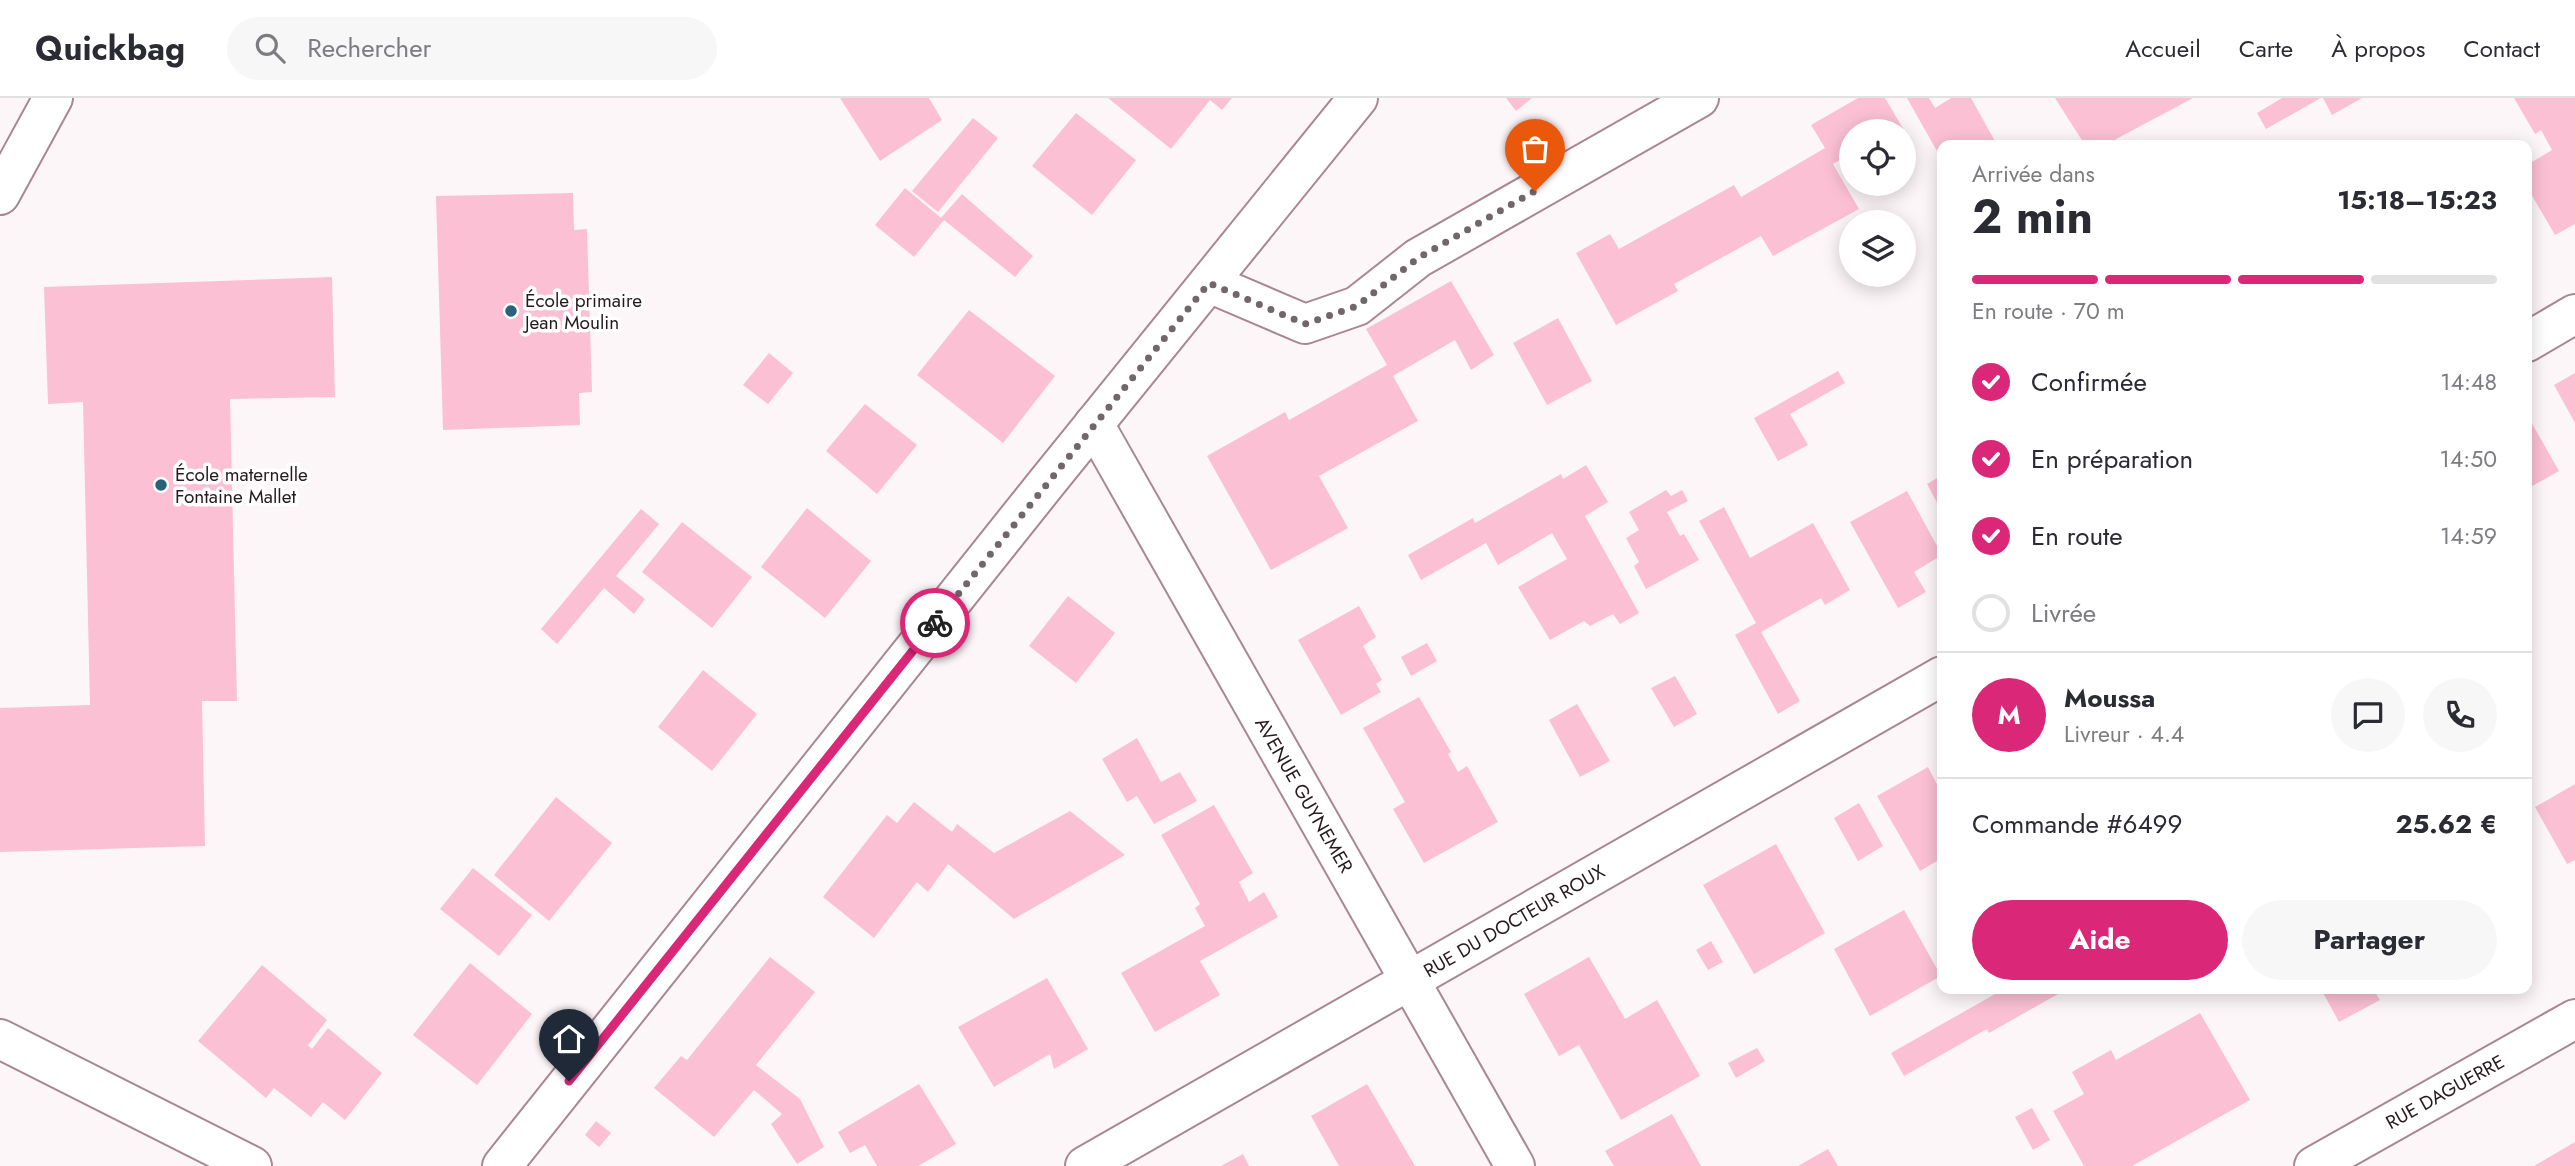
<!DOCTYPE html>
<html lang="fr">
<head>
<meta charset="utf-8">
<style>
  body { margin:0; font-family:Jost,sans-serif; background:#f7f7f7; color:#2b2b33; height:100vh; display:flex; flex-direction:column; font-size:26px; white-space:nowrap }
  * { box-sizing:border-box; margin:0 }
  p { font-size:23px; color:#7c7c81 }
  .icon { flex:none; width:38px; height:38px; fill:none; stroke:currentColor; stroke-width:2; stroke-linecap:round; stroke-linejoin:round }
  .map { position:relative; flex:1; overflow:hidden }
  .details { position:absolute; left:1937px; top:42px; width:595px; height:854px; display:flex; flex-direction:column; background:#fff; border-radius:14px; box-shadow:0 4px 18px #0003 }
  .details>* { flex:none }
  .buttons { position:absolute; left:1839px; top:21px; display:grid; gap:14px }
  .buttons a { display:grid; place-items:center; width:77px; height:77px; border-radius:50%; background:#fff; box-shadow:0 4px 18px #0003; font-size:35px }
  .pin { position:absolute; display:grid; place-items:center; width:60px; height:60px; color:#fff; margin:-72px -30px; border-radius:50% 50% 50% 0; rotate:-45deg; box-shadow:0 0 7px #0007 }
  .pin .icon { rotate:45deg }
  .courier { position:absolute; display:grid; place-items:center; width:70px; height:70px; margin:-35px; border:5px solid #db2777; border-radius:50%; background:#fff; color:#222; box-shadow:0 2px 9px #0007 }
  .head em { font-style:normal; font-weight:700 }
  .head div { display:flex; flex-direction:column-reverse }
  .head { display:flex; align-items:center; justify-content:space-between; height:119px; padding:0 35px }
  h1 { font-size:46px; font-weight:700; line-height:52px }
  .bar { display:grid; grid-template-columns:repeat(4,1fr); gap:10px 7px; align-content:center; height:84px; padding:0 35px }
  .bar i { height:9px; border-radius:5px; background:#e1e1e2 }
  .bar .selected { background:#db2777 }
  .bar p { grid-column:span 4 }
  .line { display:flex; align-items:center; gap:18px; padding:0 35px; border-top:2px solid #e1e1e2 }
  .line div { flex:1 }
  .round { display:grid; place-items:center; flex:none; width:74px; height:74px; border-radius:37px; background:#f7f7f7 }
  ol { padding:0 35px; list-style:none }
  li { display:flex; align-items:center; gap:21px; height:77px }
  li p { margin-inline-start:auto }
  li .icon { padding:7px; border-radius:50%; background:#db2777; color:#fff; stroke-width:4 }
  li:last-child { color:#7c7c81 }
  li i { width:38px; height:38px; border:4px solid #e1e1e2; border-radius:50% }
  .primary-button { display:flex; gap:14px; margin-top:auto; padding:14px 35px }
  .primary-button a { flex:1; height:80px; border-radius:42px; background:#db2777; color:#fff; font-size:28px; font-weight:700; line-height:80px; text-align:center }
  .primary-button a+a { background:#f7f7f7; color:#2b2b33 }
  header { display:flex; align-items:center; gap:42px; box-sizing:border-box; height:98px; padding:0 35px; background:#fff; border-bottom:2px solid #e1e1e2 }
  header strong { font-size:33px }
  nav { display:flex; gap:38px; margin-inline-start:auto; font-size:24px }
  .search { width:490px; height:63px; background:#f7f7f7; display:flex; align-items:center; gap:18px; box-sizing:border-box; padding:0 24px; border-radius:38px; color:#7c7c81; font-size:26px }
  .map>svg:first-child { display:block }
  .building { fill:#fbc0d4 }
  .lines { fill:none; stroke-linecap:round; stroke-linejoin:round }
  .minor-casing { stroke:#a88792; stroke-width:42 }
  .minor { stroke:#fff; stroke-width:38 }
  .done { stroke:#71676a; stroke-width:7; stroke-dasharray:0 12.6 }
  .route { stroke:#db2777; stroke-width:9 }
  .poi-dot { fill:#28627b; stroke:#fff; stroke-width:2.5 }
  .labels { text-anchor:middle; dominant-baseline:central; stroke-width:7; stroke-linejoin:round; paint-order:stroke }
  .poi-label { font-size:19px; fill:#261a1e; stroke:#fff; text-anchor:start }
  .street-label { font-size:19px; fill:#261a1e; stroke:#fff }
</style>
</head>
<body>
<header>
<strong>Quickbag</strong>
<div class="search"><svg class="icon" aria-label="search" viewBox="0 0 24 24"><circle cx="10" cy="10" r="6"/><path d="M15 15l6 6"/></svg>Rechercher</div>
<nav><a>Accueil</a><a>Carte</a><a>À propos</a><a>Contact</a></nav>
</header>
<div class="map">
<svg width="2575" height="1068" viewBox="0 0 2575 1068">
  <rect width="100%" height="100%" fill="#fdf6f8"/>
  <g class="building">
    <polygon points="840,0 929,0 942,22 880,63"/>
    <polygon points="1108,0 1232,0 1222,12 1210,2 1171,51"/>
    <polygon points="1506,0 1532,0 1516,13"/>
    <polygon points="1858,0 1885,0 1911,44 1904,48 1904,33 1852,33 1852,55 1833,66 1859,111 1773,158 1761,138 1674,186 1678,193 1616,227 1576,155 1610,136 1619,151 1734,87 1741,99 1825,50 1811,27"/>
    <polygon points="1907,0 1929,0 1935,10 1951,0 1971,0 1997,47 1942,47 1942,62"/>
    <polygon points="2055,0 2193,0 2105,47 2085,47"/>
    <polygon points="2282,0 2321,0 2266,31 2257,15"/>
    <polygon points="2323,0 2362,0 2332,17"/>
    <polygon points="2514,0 2575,0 2575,126 2555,137 2527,89 2527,67 2552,52 2541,32 2535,36"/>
    <polygon points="1076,15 1136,62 1092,117 1032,68"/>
    <polygon points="973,20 998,40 938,114 912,93"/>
    <polygon points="905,90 941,120 962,96 1033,158 1015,179 944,122 914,159 875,127"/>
    <polygon points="573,95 574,132 587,131 592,294 579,295 580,327 443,332 436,98"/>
    <polygon points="332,179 335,299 230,301 237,603 202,603 205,748 0,754 0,610 90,607 83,304 48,306 44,189"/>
    <polygon points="1451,183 1494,257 1471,272 1455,242 1393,278 1418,323 1319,378 1348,430 1271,472 1207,358 1285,314 1289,322 1387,267 1366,231"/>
    <polygon points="969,212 1055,278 1003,345 917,277"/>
    <polygon points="1558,220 1592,283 1547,307 1513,245"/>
    <polygon points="769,255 793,275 768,306 743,287"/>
    <polygon points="1838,273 1845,285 1790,316 1808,347 1778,363 1754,320"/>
    <polygon points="2575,275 2575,325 2554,287"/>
    <polygon points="865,306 917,347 877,396 826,353"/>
    <polygon points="2530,322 2559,373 2527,391 2527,323"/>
    <polygon points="1586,367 1608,404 1585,418 1639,515 1620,526 1613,516 1590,528 1584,523 1550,542 1518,489 1567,461 1552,435 1498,467 1486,445 1421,482 1408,457 1473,420 1475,425 1561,376 1563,381"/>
    <polygon points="1942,377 1942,414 1927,386"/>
    <polygon points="1666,392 1671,398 1682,392 1688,403 1667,414 1680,438 1684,436 1699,462 1646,491 1634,468 1639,464 1626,440 1639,432 1629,414"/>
    <polygon points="1907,393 1942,457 1914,474 1926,494 1898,510 1850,424"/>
    <polygon points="1724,409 1750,460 1813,425 1850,492 1825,507 1821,500 1761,534 1800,603 1778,616 1735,537 1756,525 1699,423"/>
    <polygon points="807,410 871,463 825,520 761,469"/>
    <polygon points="641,411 659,426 616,478 645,501 634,516 604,490 557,546 541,531"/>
    <polygon points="682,424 752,479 712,530 642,474"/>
    <polygon points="1068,498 1115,535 1076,585 1029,548"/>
    <polygon points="1359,508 1376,539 1363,548 1382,582 1376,586 1381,594 1341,617 1298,542"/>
    <polygon points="1427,545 1437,563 1411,578 1401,559"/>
    <polygon points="703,572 757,616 712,673 658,629"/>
    <polygon points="1675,578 1697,616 1674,629 1651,590"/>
    <polygon points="1419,599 1451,654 1448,656 1458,674 1467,668 1498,724 1424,765 1393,711 1405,704 1363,630"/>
    <polygon points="1577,606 1610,663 1580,679 1549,622"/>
    <polygon points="1137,640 1161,684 1180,674 1197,703 1154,726 1137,698 1127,704 1102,661"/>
    <polygon points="1928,669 1942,696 1942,760 1920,773 1877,698"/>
    <polygon points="2575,686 2575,762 2567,766 2535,709"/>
    <polygon points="556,699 612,745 549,823 494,777"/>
    <polygon points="914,704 952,734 957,726 994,755 1070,713 1125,757 1014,821 948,766 928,794 917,784 874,840 823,799 887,717 897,725"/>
    <polygon points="1859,705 1883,748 1858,763 1834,720"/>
    <polygon points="1214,707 1253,775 1239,784 1249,804 1264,794 1278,819 1200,863 1220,897 1155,934 1121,875 1205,828 1195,810 1200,806 1161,737"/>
    <polygon points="1776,746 1825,835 1754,876 1703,787"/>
    <polygon points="473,770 532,817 499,858 440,811"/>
    <polygon points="1904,812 1941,878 1870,918 1834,851"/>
    <polygon points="1711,843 1723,864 1708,872 1696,852"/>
    <polygon points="770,859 815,894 756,967 800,1001 824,1049 797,1066 771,1026 782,1016 754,992 714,1039 654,990 681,958 687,962"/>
    <polygon points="1589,859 1625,921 1657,902 1700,978 1621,1022 1579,947 1559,958 1524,896"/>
    <polygon points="470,865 532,916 477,987 413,937"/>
    <polygon points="262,867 327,922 308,947 312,951 328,930 382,975 345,1022 323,1004 311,1019 274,990 266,1000 198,943"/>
    <polygon points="1047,880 1088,951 1054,971 1050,956 994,989 958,929"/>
    <polygon points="2004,891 2067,891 1989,935 1987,931 1904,978 1891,955"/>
    <polygon points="2321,891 2373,891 2380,902 2339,924"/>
    <polygon points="2200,915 2250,1002 2132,1068 2084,1068 2053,1013 2084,996 2072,974 2111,952 2116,962"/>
    <polygon points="1757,950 1765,963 1736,980 1728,965"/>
    <polygon points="919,986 956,1046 918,1068 877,1068 865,1047 850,1055 838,1034"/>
    <polygon points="1367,986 1415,1068 1339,1068 1311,1018"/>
    <polygon points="2032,1010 2050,1042 2033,1052 2015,1019"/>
    <polygon points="1672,1016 1701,1068 1614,1068 1605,1053"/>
    <polygon points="596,1023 611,1035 599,1049 585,1037"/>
    <polygon points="2575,1044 2575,1068 2534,1068"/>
    <polygon points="1828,1051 1838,1068 1798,1068"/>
    <polygon points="1243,1056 1249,1068 1221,1068"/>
  </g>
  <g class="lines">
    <g class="minor-casing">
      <g id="minor">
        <polyline points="0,97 53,0"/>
        <polyline points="1209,185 1305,226 1357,208 1418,160 1699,0"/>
        <polyline points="2527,244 2575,216"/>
        <polyline points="1094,326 1515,1068"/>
        <polyline points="0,941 252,1068"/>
        <polyline points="502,1068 1044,388 1358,0"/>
        <polyline points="1085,1068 1942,578"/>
        <polyline points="2314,1068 2575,921"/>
      </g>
    </g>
    <use href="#minor" class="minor"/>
  </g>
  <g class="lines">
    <polyline class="done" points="935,525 1209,185 1305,226 1357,208 1418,160 1535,93"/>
    <polyline class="route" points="569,983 935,525"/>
  </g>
  <g class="poi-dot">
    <circle cx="511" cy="213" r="7"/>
    <circle cx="161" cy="387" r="7"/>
  </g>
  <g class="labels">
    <g class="poi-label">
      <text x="525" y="202">École primaire<tspan x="525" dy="22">Jean Moulin</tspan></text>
      <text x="175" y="376">École maternelle<tspan x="175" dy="22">Fontaine Mallet</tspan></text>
    </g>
    <g class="street-label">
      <text transform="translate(1304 697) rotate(60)">AVENUE GUYNEMER</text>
      <text transform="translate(1514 823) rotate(-30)">RUE DU DOCTEUR ROUX</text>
      <text transform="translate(2445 994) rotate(-29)">RUE DAGUERRE</text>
    </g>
  </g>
</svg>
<div class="buttons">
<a><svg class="icon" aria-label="locate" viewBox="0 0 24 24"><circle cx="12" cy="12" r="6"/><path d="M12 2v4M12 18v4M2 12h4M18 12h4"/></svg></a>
<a><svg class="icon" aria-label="layers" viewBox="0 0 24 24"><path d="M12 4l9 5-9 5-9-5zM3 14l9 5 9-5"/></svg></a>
</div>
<div class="pin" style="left:1535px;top:93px;background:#ea580c"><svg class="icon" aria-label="bag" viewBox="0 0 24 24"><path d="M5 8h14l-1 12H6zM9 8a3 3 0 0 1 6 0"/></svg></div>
<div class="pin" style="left:569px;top:983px;background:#1f2937"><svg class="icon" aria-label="home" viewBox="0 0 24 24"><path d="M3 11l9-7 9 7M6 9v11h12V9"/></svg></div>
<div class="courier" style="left:935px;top:525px"><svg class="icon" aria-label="bike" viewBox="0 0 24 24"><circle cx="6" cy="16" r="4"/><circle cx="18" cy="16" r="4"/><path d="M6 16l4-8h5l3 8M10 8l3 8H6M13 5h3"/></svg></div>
<section class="details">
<div class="head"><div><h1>2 min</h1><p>Arrivée dans</p></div><em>15:18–15:23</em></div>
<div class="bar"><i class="selected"></i><i class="selected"></i><i class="selected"></i><i></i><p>En route · 70 m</p></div>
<ol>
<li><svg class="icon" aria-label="check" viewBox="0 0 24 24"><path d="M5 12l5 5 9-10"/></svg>Confirmée<p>14:48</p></li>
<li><svg class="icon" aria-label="check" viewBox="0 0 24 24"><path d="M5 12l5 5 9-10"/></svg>En préparation<p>14:50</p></li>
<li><svg class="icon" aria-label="check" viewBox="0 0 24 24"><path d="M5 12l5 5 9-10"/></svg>En route<p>14:59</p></li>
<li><i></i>Livrée</li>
</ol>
<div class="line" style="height:126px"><b class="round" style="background:#db2777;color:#fff">M</b><div><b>Moussa</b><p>Livreur · 4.4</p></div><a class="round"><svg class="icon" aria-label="chat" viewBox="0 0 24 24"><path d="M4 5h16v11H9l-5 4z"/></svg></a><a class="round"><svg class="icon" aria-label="phone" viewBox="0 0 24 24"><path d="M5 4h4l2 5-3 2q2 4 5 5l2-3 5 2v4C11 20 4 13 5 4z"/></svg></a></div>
<div class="line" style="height:91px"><div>Commande #6499</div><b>25.62 €</b></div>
<div class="primary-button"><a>Aide</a><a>Partager</a></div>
</section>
</div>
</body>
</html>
